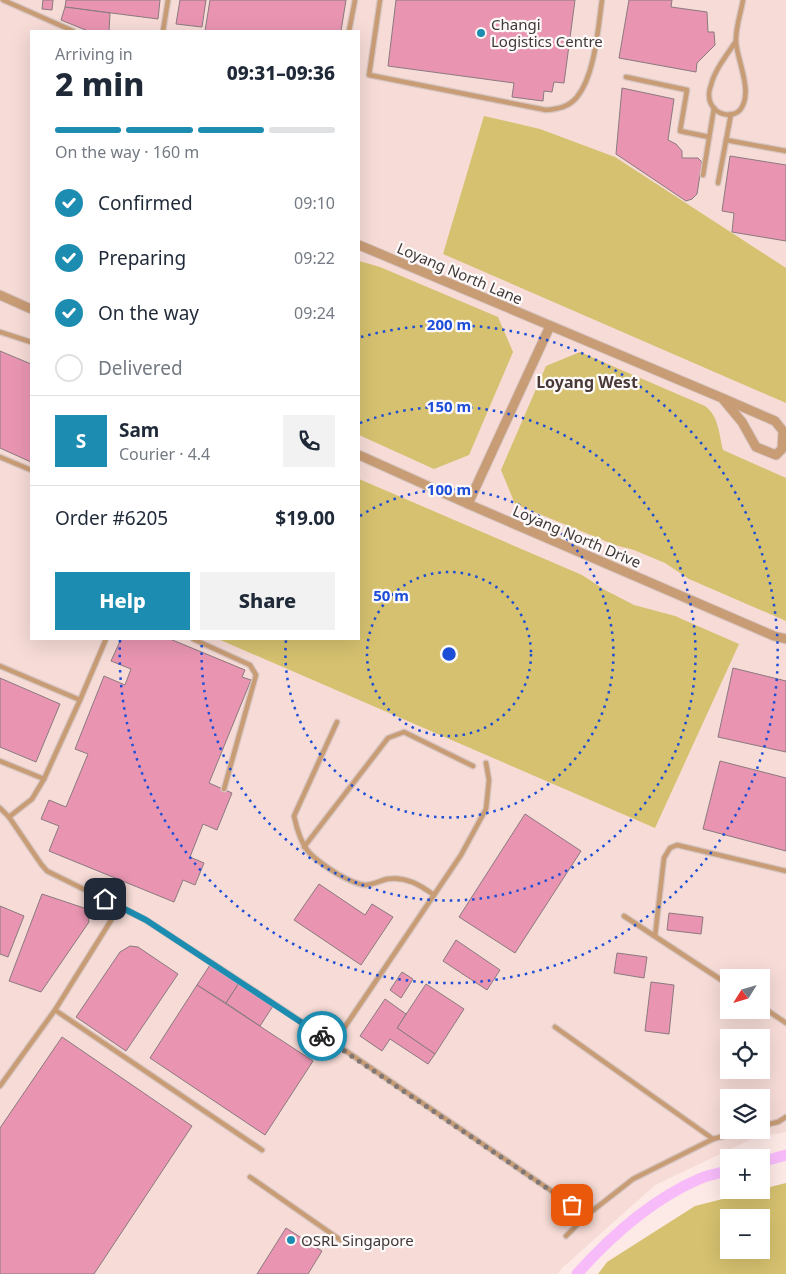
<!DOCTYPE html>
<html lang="en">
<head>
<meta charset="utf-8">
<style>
  body { margin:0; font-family:"Noto Sans",sans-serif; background:#f2f2f3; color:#1f2937; height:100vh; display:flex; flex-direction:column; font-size:19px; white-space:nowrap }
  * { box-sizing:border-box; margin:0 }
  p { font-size:16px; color:#747a83 }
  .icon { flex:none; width:28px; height:28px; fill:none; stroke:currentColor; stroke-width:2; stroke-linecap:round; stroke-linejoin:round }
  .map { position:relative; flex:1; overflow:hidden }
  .side { position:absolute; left:30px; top:30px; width:330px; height:610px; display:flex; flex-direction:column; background:#fff; border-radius:0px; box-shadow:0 5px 20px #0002 }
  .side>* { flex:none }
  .needle { width:32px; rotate:233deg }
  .buttons { position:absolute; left:720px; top:969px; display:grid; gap:10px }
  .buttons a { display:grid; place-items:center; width:50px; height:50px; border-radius:0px; background:#fff; box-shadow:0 5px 20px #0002; font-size:25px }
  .pin { position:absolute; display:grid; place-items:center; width:42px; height:42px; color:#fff; margin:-21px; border-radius:10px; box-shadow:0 2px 8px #0006 }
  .courier { position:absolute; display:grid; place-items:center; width:50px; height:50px; margin:-25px; border:4px solid #1d8cb1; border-radius:50%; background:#fff; color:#222; box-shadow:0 1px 6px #0007 }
  .head em { font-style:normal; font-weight:800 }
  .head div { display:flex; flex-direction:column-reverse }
  .head { display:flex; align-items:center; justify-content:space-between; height:85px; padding:0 25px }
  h1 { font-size:32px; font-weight:800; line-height:38px }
  .bar { display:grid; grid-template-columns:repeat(4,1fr); gap:8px 5px; align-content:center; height:60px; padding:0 25px }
  .bar i { height:6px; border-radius:4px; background:#e0e1e3 }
  .bar .active { background:#1d8cb1 }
  .bar p { grid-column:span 4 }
  .line { display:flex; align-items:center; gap:12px; padding:0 25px; border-top:1px solid #e0e1e3 }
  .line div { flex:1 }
  .round { display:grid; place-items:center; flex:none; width:52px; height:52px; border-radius:0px; background:#f2f2f3 }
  ol { padding:0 25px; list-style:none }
  li { display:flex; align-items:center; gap:15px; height:55px }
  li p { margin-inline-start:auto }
  li .icon { padding:5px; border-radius:50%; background:#1d8cb1; color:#fff; stroke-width:4 }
  li:last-child { color:#747a83 }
  li i { width:28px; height:28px; border:2px solid #e0e1e3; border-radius:50% }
  .primary-button { display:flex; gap:10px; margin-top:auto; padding:10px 25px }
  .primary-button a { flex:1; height:58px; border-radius:0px; background:#1d8cb1; color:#fff; font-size:20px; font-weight:800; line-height:58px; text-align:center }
  .primary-button a+a { background:#f2f2f3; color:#1f2937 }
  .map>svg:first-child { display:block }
  .built { fill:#f6dbd6; fill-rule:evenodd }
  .green { fill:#d5c16f; fill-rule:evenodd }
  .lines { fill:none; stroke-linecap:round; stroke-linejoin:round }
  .canal { stroke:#f7bbfa; stroke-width:11 }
  .building { fill:#e995b2; stroke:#8a7a7f }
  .lane-casing { stroke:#d7c6c3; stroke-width:7 }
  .street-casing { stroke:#d7c6c3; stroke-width:11 }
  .lane { stroke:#c89c75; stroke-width:4.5 }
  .street { stroke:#c89c75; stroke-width:9 }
  .done { stroke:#827774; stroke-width:5; stroke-dasharray:0 9 }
  .route { stroke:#1d8cb1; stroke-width:6 }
  .ring { fill:none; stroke:#1d4ed8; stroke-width:2.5; stroke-dasharray:2.5 5 }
  .poi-dot { fill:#1d8cb1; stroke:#fefafa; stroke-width:2 }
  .labels { text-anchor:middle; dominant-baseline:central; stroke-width:4.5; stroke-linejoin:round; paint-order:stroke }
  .poi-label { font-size:15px; fill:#403937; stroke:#fefafa; text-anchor:start }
  .street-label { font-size:15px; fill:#403937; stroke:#fefafa }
  .neighbourhood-label { font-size:16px; font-weight:bold; fill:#493a38; stroke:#fefafa }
  .centre { fill:#1d4ed8; stroke:#fefafa; stroke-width:2.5 }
  .ring-label { font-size:15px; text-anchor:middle; font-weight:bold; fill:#1d4ed8; stroke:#fefafa; stroke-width:4.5; stroke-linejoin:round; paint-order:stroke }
</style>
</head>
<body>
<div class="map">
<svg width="786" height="1274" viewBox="0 0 786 1274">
  <rect width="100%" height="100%" fill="#fde9e6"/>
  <path class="built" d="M0 0H786V1132L754 1138 655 1185 562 1268 558 1274H0ZM31 31H359V639H31ZM729 978H761V1010H729ZM729 1038H761V1070H729ZM729 1098H761V1130H729Z"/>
  <g class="green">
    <polygon points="484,116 540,129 615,157 786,268 786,403 443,254"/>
    <polygon points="359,261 380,267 498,317 513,352 469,455 434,469 359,435"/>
    <path d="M580 352 705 406C719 416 719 435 723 450L786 478V621L689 579 665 563 634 550 615 545 515 504 501 470 546 366Z"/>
    <polygon points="359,479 582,575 605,590 634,605 675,616 739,644 655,828 218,639 359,639"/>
    <path d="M786 1183V1274H598L607 1262 695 1206ZM729 1218H761V1250H729Z"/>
  </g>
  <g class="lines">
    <g class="canal">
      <polyline points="761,1162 786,1155"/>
      <path d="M577 1274C610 1237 653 1199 699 1179 708 1175 719 1173 729 1171"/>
    </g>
  </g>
  <g class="building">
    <polygon points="43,0 53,0 52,10 42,9"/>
    <polygon points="66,0 160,0 158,19 65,7"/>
    <polygon points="180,0 206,0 202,27 176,24"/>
    <polygon points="210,0 346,0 341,31 205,31"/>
    <polygon points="396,0 575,0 564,83 554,82 552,92 544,91 543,101 512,97 514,83 388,66"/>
    <polygon points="629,0 672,0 671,7 707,12 708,32 714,32 715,45 697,63 696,72 619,58"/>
    <polygon points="65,7 110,13 109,31 88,31 61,20"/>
    <polygon points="622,88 674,99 668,140 676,144 682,151 682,158 698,158 702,162 697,194 692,199 686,201 616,154"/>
    <polygon points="730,156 786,165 786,241 732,232 734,213 722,211"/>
    <polygon points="0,351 31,364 31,462 0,448"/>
    <polygon points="121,639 170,639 245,670 242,677 251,680 209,783 232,793 217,830 203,824 190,857 204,863 195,885 183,880 174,902 49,851 59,826 41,819 49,800 66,807 88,754 75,749 104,676 125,685 131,669 111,661"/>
    <polygon points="733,668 786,681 786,752 718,737"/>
    <polygon points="0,678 60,704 36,762 0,747"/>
    <polygon points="720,761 786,778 786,851 703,829"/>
    <polygon points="525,814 581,851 515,953 459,917"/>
    <polygon points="319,884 365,915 372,904 393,917 361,965 294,920"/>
    <polygon points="42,894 87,909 89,922 41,992 9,981"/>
    <polygon points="0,906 24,916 8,957 0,954"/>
    <polygon points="669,913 703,917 701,934 667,930"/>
    <polygon points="456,940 500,970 487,990 443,961"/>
    <polygon points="130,946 138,947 178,974 126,1051 76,1017 120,952"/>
    <polygon points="617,953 647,957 644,978 614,973"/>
    <polygon points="210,965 239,983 226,1003 197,985"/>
    <polygon points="402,972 413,979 401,998 390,990"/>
    <polygon points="651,982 674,985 669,1034 645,1031"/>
    <polygon points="239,983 273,1006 260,1026 226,1003"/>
    <polygon points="426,984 464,1009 435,1054 397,1028"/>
    <polygon points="197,985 313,1061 265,1135 150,1058"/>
    <polygon points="385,999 406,1014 397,1028 435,1054 428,1064 390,1039 382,1051 360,1036"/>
    <polygon points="62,1037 192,1126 94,1274 0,1274 0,1128"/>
    <polygon points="286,1228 322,1251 308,1274 257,1274"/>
  </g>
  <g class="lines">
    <g class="lane-casing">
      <g id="lane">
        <polyline points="3,0 73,31"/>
        <path d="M380 0 369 75 546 110C558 109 569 107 577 97 595 75 598 28 602 0"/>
        <polyline points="163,31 168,0"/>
        <polyline points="349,31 355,0"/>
        <path d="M736 41C727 55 715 69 711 85 709 90 708 98 711 104 716 114 731 119 740 110 754 93 737 60 736 42 735 29 741 13 743 0"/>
        <polyline points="626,77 687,90 680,131 709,137"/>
        <polyline points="726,140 786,151"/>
        <polyline points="703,175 714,108"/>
        <polyline points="718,183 731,114"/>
        <polyline points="0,332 31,342"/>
        <polyline points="0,457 31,470"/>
        <polyline points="193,639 250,665 256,675 224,789"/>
        <polyline points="0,666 80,700"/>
        <path d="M337 722 294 816C301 849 309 856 336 873 345 878 354 884 365 885 373 885 379 881 387 879 406 876 420 885 434 895"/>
        <polyline points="0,761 44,779"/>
        <polyline points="0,808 9,817 41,864 47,871 146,920 346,1051 587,1215"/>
        <polyline points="9,817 32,799 44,779 80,700 106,639"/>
        <polyline points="304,847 388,738 404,732 473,766"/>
        <polyline points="624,916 729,985"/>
        <polyline points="655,936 664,858 670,848 677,845 786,871"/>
        <polyline points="761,1006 786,1023"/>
        <polyline points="55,1010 262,1150"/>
        <polyline points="555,1027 713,1139"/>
        <polyline points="334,1043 461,855 486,809 489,780 486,763"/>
        <polyline points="0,1086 55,1010 120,906"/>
        <polyline points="761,1126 778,1122 786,1117"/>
        <polyline points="250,1177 342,1241"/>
        <polyline points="566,1236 587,1215 633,1179 713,1139 747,1130"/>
      </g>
    </g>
    <g class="street-casing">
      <g id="street">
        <polyline points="359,245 722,398 775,421 783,431 782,449 776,455 756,447 742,422 722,398"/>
        <polyline points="0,295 31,309"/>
        <polyline points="359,455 468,504 774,636 786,639"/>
        <polyline points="468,504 550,326"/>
      </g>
    </g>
    <use href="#lane" class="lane"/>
    <use href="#street" class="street"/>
  </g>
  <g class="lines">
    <polyline class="done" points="322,1036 572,1205"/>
    <polyline class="route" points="105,899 146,920 322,1036"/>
  </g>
  <g class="ring">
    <circle cx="449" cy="654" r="82"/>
    <path d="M360 516A164 164 0 1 1 286 640"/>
    <path d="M360 423A247 247 0 1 1 202 639"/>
    <path d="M361 337A329 329 0 1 1 120 640"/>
  </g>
  <g class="poi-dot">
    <circle cx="481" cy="33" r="5"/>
    <circle cx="291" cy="1240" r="5"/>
  </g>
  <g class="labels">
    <g class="poi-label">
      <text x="491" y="24">Changi<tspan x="491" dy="17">Logistics Centre</tspan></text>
      <text x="301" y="1240">OSRL Singapore</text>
    </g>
    <g class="street-label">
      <text transform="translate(460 273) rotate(23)">Loyang North Lane</text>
      <text transform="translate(577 536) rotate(23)">Loyang North Drive</text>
    </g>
    <g class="neighbourhood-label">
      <text x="587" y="382">Loyang West</text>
    </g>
  </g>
  <circle cx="449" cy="654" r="8" class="centre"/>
  <g class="ring-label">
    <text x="449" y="330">200 m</text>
    <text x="449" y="412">150 m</text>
    <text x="449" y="495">100 m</text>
    <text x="391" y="601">50 m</text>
  </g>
</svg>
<div class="buttons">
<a><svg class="needle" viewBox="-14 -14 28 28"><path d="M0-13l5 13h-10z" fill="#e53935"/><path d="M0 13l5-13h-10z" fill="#747a83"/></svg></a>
<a><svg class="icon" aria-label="locate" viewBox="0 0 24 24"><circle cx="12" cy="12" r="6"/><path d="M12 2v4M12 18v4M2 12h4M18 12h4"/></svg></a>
<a><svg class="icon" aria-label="layers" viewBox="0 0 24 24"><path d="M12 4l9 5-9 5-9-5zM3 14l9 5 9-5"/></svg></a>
<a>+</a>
<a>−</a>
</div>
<div class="pin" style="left:572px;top:1205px;background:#ea580c"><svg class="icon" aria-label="bag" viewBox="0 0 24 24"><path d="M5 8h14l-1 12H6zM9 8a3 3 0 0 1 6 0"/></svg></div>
<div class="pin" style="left:105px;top:899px;background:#1f2937"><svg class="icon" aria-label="home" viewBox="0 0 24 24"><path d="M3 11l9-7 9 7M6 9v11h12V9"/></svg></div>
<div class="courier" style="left:322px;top:1036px"><svg class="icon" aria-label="bike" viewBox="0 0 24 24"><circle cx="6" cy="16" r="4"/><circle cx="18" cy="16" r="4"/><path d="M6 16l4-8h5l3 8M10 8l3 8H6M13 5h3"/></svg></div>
<section class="side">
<div class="head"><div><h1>2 min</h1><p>Arriving in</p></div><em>09:31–09:36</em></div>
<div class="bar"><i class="active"></i><i class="active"></i><i class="active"></i><i></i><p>On the way · 160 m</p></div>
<ol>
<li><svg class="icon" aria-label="check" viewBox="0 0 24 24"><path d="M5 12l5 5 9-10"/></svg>Confirmed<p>09:10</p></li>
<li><svg class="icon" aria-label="check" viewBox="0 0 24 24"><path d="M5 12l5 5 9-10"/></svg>Preparing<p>09:22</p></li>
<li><svg class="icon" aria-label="check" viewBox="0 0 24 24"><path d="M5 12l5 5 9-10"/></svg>On the way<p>09:24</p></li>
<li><i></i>Delivered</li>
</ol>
<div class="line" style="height:90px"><b class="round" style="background:#1d8cb1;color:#fff">S</b><div><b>Sam</b><p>Courier · 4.4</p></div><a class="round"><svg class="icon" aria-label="phone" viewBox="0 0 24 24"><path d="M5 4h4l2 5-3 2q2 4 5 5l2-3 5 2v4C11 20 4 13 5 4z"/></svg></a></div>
<div class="line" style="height:65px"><div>Order #6205</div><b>$19.00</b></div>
<div class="primary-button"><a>Help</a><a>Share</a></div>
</section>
</div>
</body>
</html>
